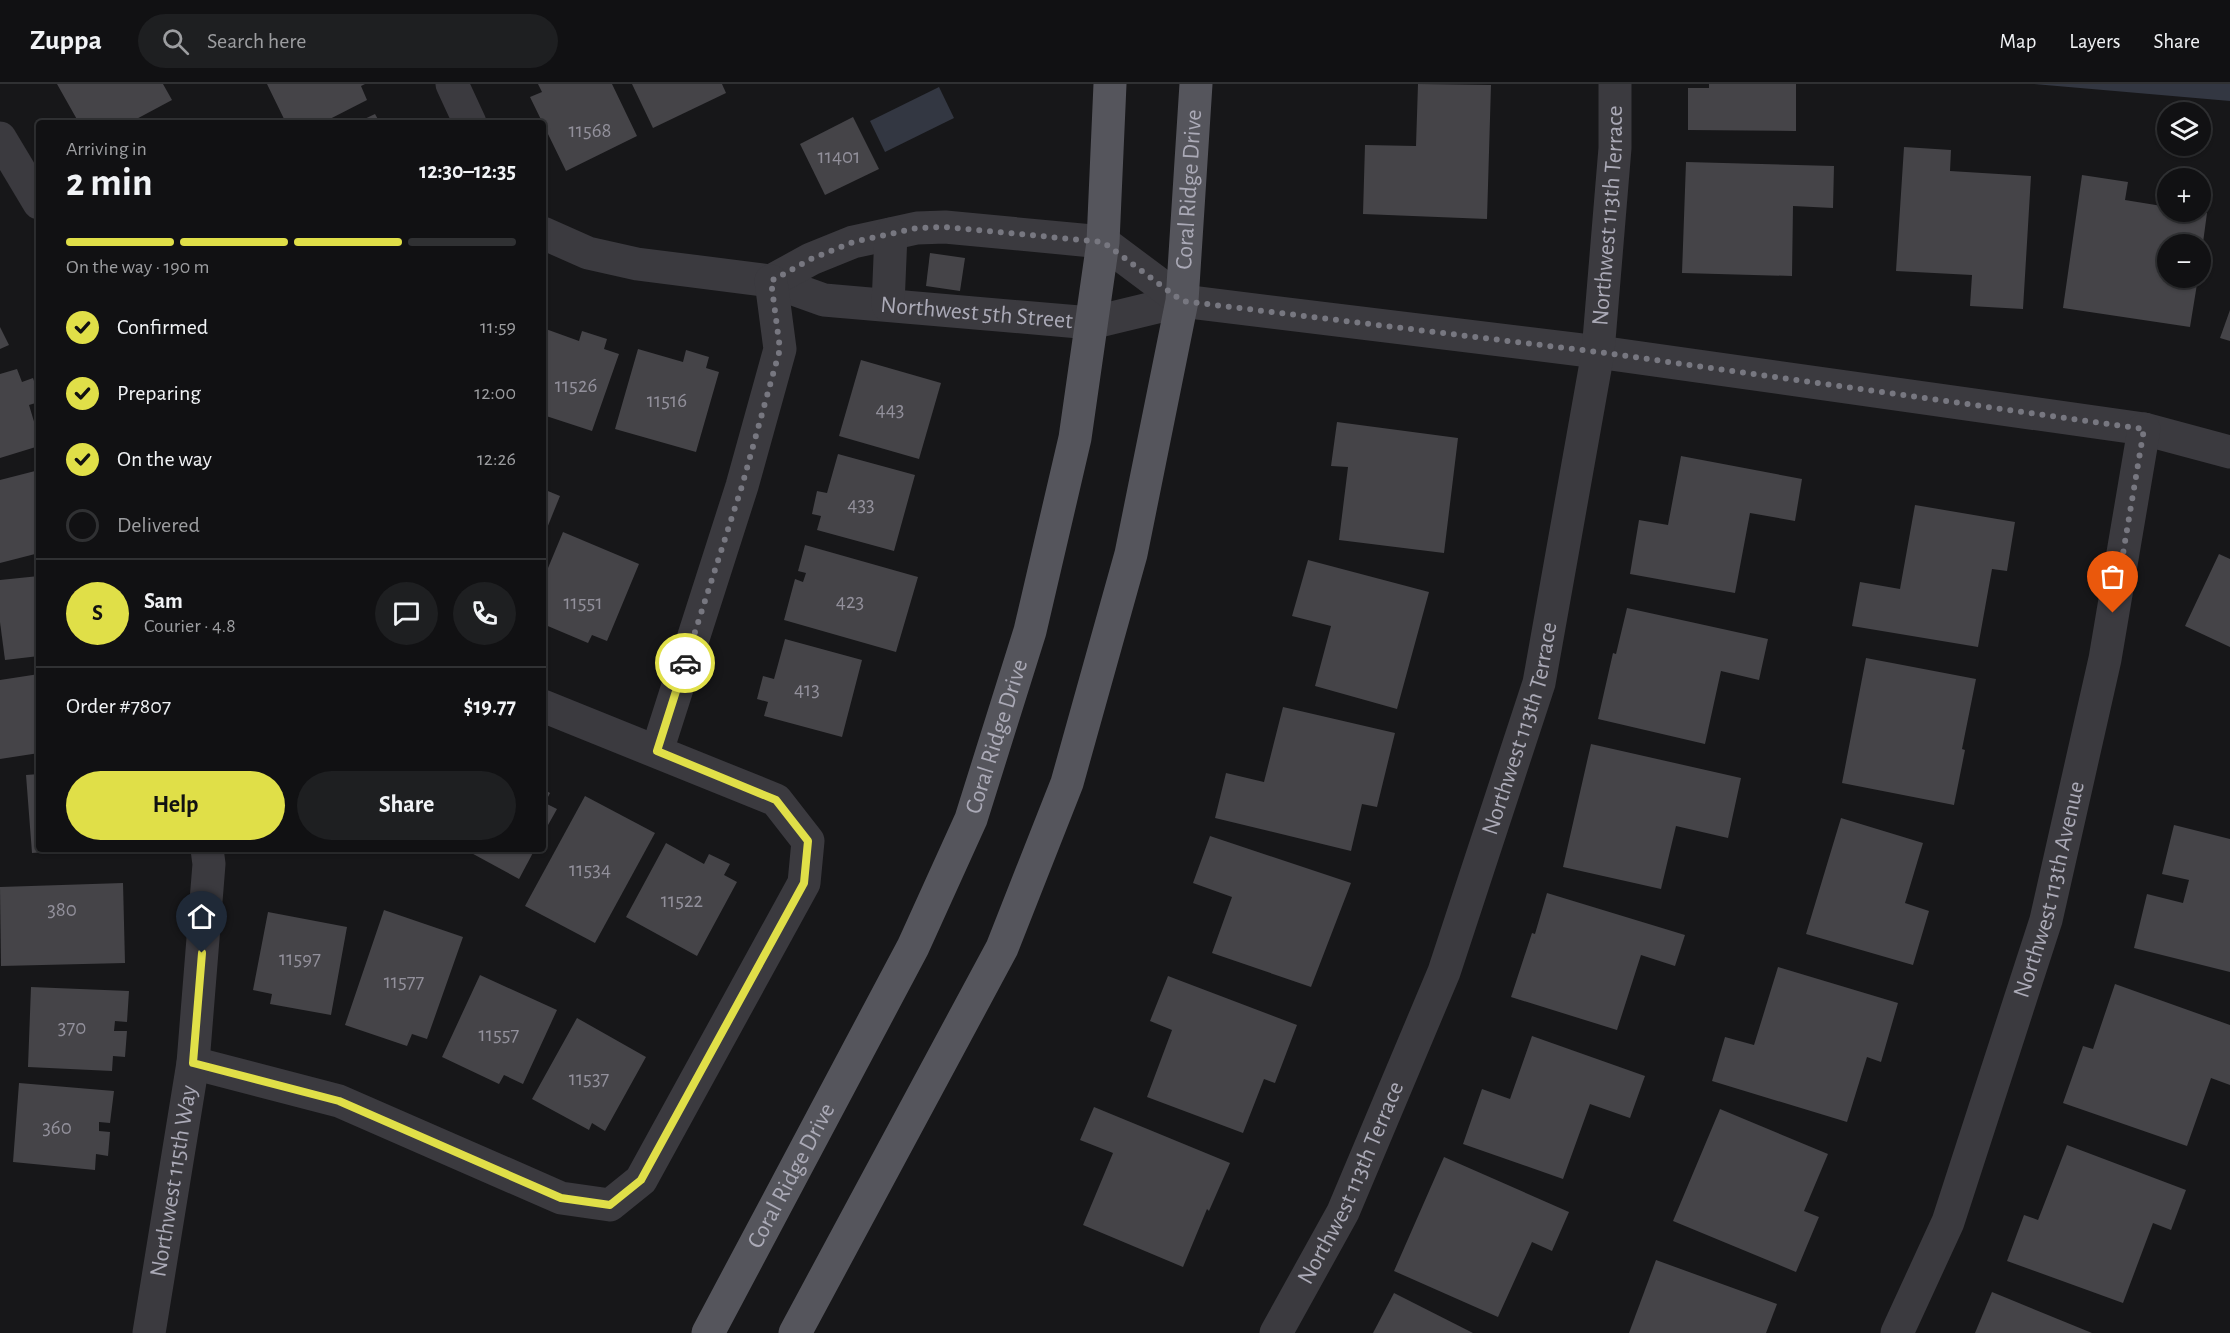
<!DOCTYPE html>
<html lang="en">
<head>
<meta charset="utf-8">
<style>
  body { margin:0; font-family:"Alegreya Sans",sans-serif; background:#1e1f21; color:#f1f3f6; height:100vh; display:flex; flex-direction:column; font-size:22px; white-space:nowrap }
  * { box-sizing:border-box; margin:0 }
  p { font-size:20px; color:#9c9da0 }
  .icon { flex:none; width:33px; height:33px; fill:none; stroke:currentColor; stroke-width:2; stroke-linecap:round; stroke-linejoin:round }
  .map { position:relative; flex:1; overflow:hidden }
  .sheet { position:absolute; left:36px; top:36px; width:510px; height:732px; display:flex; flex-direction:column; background:#111113; border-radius:6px; box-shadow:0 2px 4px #0004,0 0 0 2px #303133 }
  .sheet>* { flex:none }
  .fabs { position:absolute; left:2157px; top:18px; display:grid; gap:12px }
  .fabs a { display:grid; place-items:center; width:54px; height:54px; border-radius:50%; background:#111113; box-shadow:0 2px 4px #0004,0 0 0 2px #303133; font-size:30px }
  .pin { position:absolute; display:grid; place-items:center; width:51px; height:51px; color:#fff; margin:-62px -26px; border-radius:50% 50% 50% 0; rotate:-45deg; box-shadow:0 0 6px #0007 }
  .pin .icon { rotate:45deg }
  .courier { position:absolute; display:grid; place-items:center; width:60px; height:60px; margin:-30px; border:4px solid #e0df48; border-radius:50%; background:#fff; color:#222; box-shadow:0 2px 8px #0007 }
  .summary em { font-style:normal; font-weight:700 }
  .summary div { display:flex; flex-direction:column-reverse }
  .summary { display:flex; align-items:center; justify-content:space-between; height:102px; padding:0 30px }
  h1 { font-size:39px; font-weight:700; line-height:45px }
  .bar { display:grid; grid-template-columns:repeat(4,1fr); gap:9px 6px; align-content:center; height:72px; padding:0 30px }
  .bar i { height:8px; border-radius:4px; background:#303133 }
  .bar .current { background:#e0df48 }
  .bar p { grid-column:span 4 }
  .line { display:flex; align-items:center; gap:15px; padding:0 30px; border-top:2px solid #303133 }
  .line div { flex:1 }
  .round { display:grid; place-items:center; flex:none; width:63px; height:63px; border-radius:32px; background:#1e1f21 }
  ol { padding:0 30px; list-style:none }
  li { display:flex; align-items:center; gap:18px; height:66px }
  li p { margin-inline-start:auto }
  li .icon { padding:6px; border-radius:50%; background:#e0df48; color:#111; stroke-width:4 }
  li:last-child { color:#9c9da0 }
  li i { width:33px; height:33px; border:3px solid #303133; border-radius:50% }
  .primary-button { display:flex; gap:12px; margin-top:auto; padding:12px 30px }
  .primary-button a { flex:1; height:69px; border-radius:36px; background:#e0df48; color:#111; font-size:24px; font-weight:700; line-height:69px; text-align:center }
  .primary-button a+a { background:#1e1f21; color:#f1f3f6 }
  header { display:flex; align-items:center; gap:36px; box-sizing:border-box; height:84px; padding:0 30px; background:#111113; border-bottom:2px solid #303133 }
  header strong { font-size:28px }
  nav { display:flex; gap:33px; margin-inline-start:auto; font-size:21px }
  .search { width:420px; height:54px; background:#1e1f21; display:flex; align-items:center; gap:15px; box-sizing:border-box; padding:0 21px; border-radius:33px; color:#9c9da0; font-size:22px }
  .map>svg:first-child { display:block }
  .water { fill:#333742 }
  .building { fill:#454448 }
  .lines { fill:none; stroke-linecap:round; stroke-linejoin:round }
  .minor { stroke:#3b3a3f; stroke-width:33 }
  .major { stroke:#55555c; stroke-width:33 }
  .done { stroke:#777780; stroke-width:6; stroke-dasharray:0 10.8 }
  .route { stroke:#e0df48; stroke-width:8 }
  .labels { text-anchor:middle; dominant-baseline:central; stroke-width:4.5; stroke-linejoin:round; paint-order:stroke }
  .number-label { font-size:21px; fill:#92909b }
  .street-label { font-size:24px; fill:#abaab7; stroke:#121214 }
</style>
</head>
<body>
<header>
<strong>Zuppa</strong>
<div class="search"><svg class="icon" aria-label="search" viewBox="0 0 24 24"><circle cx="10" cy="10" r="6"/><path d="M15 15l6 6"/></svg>Search here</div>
<nav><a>Map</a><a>Layers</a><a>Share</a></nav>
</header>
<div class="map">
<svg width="2230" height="1249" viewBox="0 0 2230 1249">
  <rect width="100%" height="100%" fill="#171719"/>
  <g class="water">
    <polygon points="2034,0 2230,0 2230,17"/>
    <polygon points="939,3 954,34 885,68 870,37"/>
  </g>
  <g class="building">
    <polygon points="57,0 163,0 172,16 129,39 91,39 88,35 79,39"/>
    <polygon points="267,0 365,0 361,2 367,16 322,39 286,39"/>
    <polygon points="538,0 612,0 637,52 566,87 530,13 542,8"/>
    <polygon points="632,0 722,0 726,9 653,44"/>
    <polygon points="1418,0 1491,1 1487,135 1363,130 1365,61 1416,62"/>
    <polygon points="1709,0 1796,0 1796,47 1688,46 1688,4 1709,4"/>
    <polygon points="375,30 380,39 356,39"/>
    <polygon points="853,33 879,85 825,111 800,60"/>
    <polygon points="1904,63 1951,66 1950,87 2031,92 2023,225 1970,222 1972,191 1896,187"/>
    <polygon points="1686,78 1834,82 1833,124 1793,122 1792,192 1682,189"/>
    <polygon points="2082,91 2128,98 2125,116 2168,123 2168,128 2207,129 2202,166 2200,160 2168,160 2168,194 2198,194 2190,243 2063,224"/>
    <polygon points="930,169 965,174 960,207 926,202"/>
    <polygon points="2230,226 2230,257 2220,254"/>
    <polygon points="0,243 9,261 0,265"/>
    <polygon points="543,244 579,257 582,247 607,255 604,265 619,270 592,347 543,331"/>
    <polygon points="638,265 683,278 686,266 709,273 706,284 719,288 696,368 615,345"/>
    <polygon points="861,276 941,299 919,375 839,352"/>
    <polygon points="17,285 22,298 33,294 39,312 39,318 29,321 39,354 39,362 0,374 0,290"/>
    <polygon points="1337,338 1458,354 1444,469 1339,456 1348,383 1331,382"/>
    <polygon points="838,370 915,391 894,467 817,446 821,432 812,430 817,407 827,409"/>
    <polygon points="1681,372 1802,395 1795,437 1750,429 1735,509 1630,490 1639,436 1668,441"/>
    <polygon points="39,386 39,469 0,479 0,396"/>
    <polygon points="543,405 560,412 543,454"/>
    <polygon points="1915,421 2015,438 2007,487 1992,485 1978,563 1852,542 1860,498 1900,505"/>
    <polygon points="563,448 639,480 607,557 592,551 588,559 543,540 543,496"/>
    <polygon points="805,461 918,493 896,568 784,536 795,495 803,498 806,489 798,487"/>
    <polygon points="2219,470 2230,475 2230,563 2185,542"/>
    <polygon points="1308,476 1429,508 1397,625 1315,602 1331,542 1292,532"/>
    <polygon points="39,492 39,572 5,576 0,538 0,496"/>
    <polygon points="1627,524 1768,555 1759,596 1721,587 1705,660 1598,635 1613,569 1616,570"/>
    <polygon points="785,555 862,576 842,653 764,632 768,618 757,615 763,592 774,595"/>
    <polygon points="1866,574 1976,595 1962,665 1965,666 1954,721 1842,699"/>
    <polygon points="39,590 39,669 0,675 0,596"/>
    <polygon points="1283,623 1395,649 1377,723 1362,720 1351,767 1215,734 1226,689 1264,698"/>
    <polygon points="1591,660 1741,694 1728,754 1676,742 1661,805 1563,783"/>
    <polygon points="39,690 39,765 60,765 60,767 32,769 26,691"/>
    <polygon points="543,705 550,709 545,719 557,725 543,750"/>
    <polygon points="585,712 655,749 595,859 525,822"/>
    <polygon points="1841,734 1923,759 1905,819 1929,827 1913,881 1806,850"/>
    <polygon points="2174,741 2230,755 2230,888 2134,864 2147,810 2183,819 2189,796 2162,790"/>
    <polygon points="1210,752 1351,799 1311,903 1212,869 1232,813 1193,799"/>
    <polygon points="666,759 704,780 709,770 730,780 724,791 737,798 697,872 626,833"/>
    <polygon points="464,765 535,765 519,795"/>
    <polygon points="123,799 125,879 1,882 0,803"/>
    <polygon points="1547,809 1685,851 1675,882 1641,871 1617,946 1511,913 1532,849 1535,850"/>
    <polygon points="384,826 463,853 427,955 412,950 407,962 345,941"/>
    <polygon points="268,828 347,843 331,931 270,920 272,910 253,906"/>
    <polygon points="1778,883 1898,919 1881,978 1867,973 1847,1038 1712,997 1725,953 1754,961"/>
    <polygon points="480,891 557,926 523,1000 504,991 499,1000 442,973"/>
    <polygon points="1168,892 1297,941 1275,999 1264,995 1243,1049 1147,1013 1172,946 1150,937"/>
    <polygon points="2115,900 2230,941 2230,1001 2211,994 2187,1062 2063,1019 2083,962 2093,965"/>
    <polygon points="31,903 129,907 127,938 115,937 114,947 127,947 125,973 113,972 112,987 28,983"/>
    <polygon points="577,934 646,973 605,1047 592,1039 589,1046 532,1015"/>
    <polygon points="1532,952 1645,992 1630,1034 1590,1020 1563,1095 1463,1060 1482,1005 1510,1015"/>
    <polygon points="19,999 114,1007 110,1039 99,1038 99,1047 110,1048 108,1072 96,1070 95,1086 13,1078"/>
    <polygon points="1094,1023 1230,1079 1209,1127 1207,1125 1183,1183 1083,1141 1113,1069 1080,1056"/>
    <polygon points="1720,1025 1828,1070 1804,1127 1819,1133 1796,1188 1673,1137"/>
    <polygon points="2067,1061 2186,1106 2171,1146 2153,1139 2123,1219 2007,1177 2024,1131 2038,1136"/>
    <polygon points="1444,1073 1569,1128 1552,1167 1532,1158 1498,1233 1394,1187"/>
    <polygon points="1656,1176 1777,1220 1766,1249 1629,1249"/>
    <polygon points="1992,1208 2092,1249 1975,1249"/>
    <polygon points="1394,1209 1473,1249 1373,1249"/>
  </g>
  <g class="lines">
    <g class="minor">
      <polyline points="452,0 470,39"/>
      <polyline points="0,54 39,119"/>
      <path id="s1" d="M543 149 588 169 637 180 771 197 824 216 1091 239 1182 217 1598 268 2144 345 2230 368"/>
      <polyline points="771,197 811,175 853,158 917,144 945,143 1103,158 1182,217"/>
      <polyline points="888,221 891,150"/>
      <polyline points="657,667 742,402 780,265 771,197"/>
      <polyline points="193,979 339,1017 561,1114 610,1121 641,1096 804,799 808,757 776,716 543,622"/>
      <path id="s2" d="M149 1249 193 979 209 780 207 765"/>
      <path id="s3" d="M1276 1249 1343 1128 1444 888 1539 599 1598 268 1615 64V0"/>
      <path id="s4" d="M1897 1249 1948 1138 2046 836 2105 575 2144 345"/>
    </g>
    <g class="major">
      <path id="s5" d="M708 1249 913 863 971 735 1030 547 1075 354 1103 158 1110 0"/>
      <path id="s6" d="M795 1249 1002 864 1067 699 1131 470 1182 217 1196 0"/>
    </g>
  </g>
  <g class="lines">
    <polyline class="done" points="685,579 742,402 780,265 771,197 811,175 853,158 917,144 945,143 1103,158 1182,217 1598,268 2144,345 2113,529"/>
    <polyline class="route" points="202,869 193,979 339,1017 561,1114 610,1121 641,1096 804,799 808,757 776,716 657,667 685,579"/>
  </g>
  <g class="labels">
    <g class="number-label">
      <text x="590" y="46">11568</text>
      <text x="839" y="72">11401</text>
      <text x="576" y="301">11526</text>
      <text x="667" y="316">11516</text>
      <text x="890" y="325">443</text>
      <text x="861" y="420">433</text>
      <text x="850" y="517">423</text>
      <text x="583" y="518">11551</text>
      <text x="807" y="605">413</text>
      <text x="590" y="785">11534</text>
      <text x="682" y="816">11522</text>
      <text x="62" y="825">380</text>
      <text x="300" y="874">11597</text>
      <text x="404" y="897">11577</text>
      <text x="72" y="943">370</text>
      <text x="499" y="950">11557</text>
      <text x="589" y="994">11537</text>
      <text x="57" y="1043">360</text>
    </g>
    <g class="street-label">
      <text stroke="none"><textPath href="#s6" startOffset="1222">Coral Ridge Drive</textPath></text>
      <text stroke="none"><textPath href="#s3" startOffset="1176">Northwest 113th Terrace</textPath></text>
      <text stroke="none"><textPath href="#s1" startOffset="444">Northwest 5th Street</textPath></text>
      <text stroke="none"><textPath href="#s3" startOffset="654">Northwest 113th Terrace</textPath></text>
      <text stroke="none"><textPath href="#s5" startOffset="664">Coral Ridge Drive</textPath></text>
      <text stroke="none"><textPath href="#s4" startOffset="470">Northwest 113th Avenue</textPath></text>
      <text stroke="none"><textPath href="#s5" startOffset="178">Coral Ridge Drive</textPath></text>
      <text stroke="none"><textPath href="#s2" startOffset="154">Northwest 115th Way</textPath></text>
      <text stroke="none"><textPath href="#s3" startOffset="168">Northwest 113th Terrace</textPath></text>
    </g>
  </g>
</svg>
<div class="fabs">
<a><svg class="icon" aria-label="layers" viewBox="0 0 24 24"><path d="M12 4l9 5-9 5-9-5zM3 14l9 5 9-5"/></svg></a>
<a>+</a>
<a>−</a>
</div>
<div class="pin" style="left:2113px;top:529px;background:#ea580c"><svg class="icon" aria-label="bag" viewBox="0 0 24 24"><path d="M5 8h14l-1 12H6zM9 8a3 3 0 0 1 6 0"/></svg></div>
<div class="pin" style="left:202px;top:869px;background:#1f2937"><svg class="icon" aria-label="home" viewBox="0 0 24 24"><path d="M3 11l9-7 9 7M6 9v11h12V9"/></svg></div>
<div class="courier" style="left:685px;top:579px"><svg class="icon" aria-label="car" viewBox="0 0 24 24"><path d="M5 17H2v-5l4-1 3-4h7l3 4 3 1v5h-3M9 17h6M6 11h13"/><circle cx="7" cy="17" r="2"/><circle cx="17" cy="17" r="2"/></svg></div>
<section class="sheet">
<div class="summary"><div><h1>2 min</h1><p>Arriving in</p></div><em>12:30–12:35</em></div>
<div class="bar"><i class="current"></i><i class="current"></i><i class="current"></i><i></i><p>On the way · 190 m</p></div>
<ol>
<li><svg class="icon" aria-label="check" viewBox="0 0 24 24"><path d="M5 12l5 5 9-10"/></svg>Confirmed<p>11:59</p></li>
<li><svg class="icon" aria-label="check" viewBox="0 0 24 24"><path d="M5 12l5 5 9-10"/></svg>Preparing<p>12:00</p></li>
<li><svg class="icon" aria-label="check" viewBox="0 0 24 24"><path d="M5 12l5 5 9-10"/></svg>On the way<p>12:26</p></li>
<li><i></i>Delivered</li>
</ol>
<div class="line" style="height:108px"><b class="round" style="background:#e0df48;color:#111">S</b><div><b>Sam</b><p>Courier · 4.8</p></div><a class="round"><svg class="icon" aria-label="chat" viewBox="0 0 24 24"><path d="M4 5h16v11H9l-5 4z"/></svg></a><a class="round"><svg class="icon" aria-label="phone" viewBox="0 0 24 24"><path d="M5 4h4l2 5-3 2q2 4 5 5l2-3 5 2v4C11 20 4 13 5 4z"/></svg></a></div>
<div class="line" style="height:78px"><div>Order #7807</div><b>$19.77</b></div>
<div class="primary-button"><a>Help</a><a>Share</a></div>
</section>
</div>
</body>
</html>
